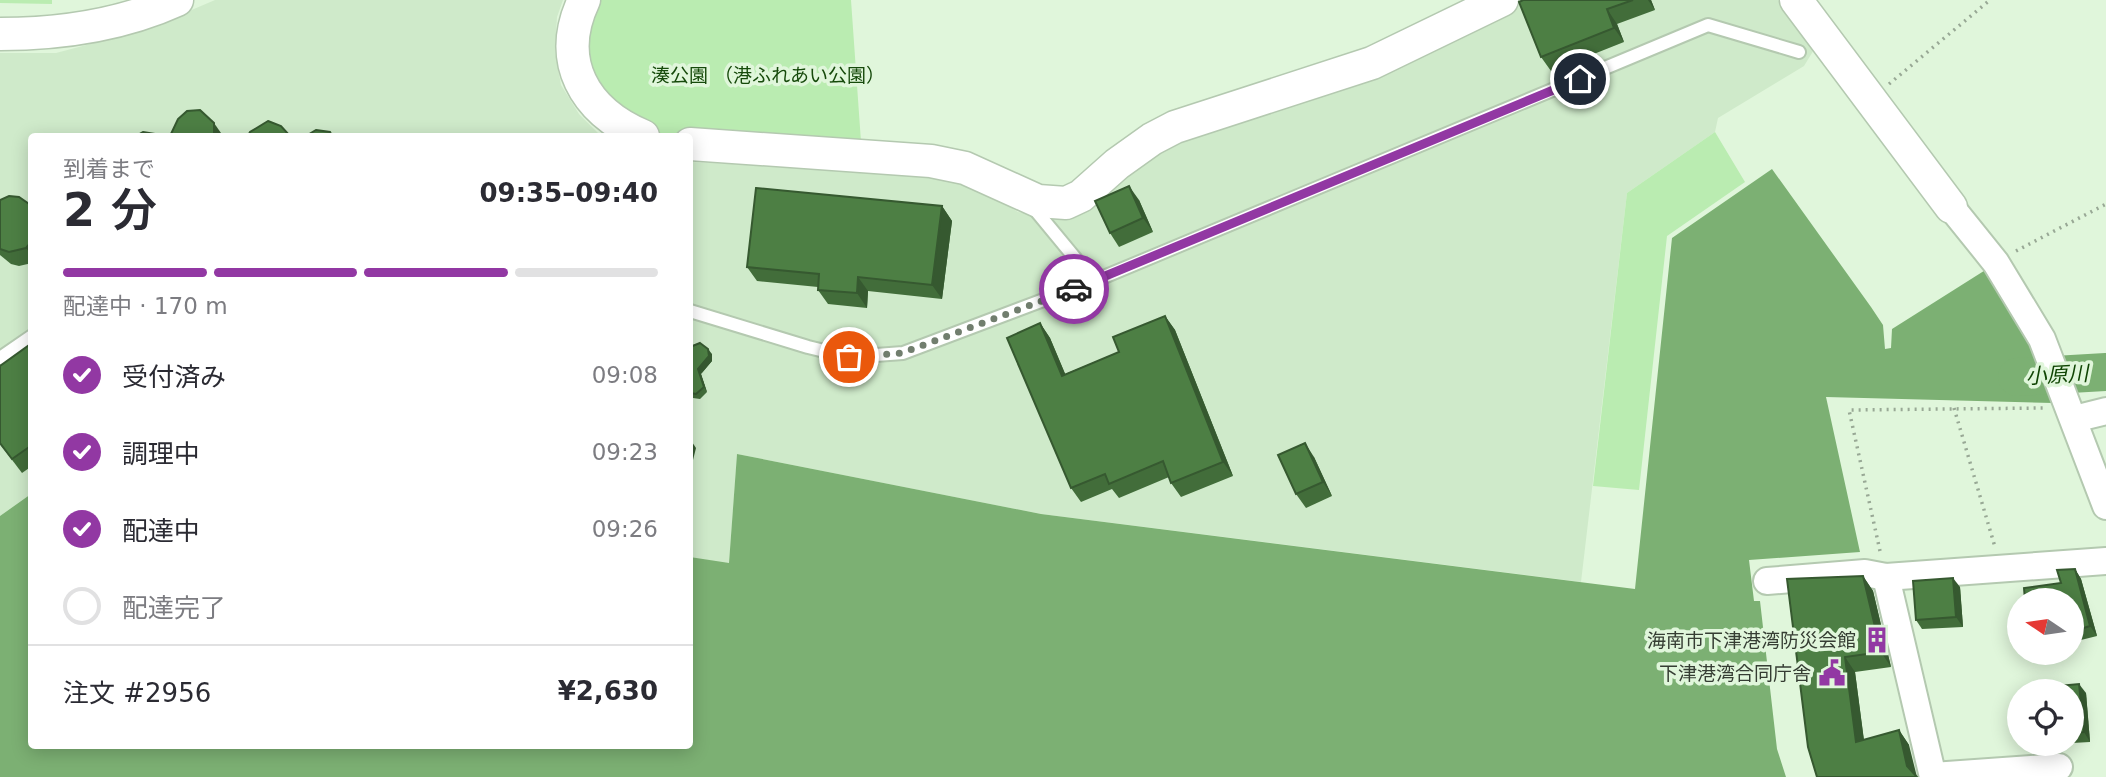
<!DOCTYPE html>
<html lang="ja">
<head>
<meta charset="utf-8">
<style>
  body { margin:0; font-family:"DejaVu Sans","Noto Sans JP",sans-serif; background:#f2f2f3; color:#2b2b33; height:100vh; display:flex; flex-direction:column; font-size:26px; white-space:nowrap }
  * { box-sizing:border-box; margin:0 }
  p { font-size:23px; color:#7c7c81 }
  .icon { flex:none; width:38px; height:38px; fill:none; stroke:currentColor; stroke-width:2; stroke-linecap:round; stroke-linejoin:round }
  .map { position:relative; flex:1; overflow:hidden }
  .details { position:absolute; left:28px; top:133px; width:665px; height:616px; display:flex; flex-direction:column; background:#fff; border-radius:7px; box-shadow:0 4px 18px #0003 }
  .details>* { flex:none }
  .needle { width:46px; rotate:283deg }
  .tools { position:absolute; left:2007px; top:588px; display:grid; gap:14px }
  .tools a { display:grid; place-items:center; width:77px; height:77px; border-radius:50%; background:#fff; box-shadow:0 4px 18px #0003; font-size:35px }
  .pin { position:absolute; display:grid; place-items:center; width:60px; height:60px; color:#fff; margin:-30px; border:4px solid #fff; border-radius:50%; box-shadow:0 2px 7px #0007 }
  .courier { position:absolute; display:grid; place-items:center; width:70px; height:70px; margin:-35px; border:5px solid #9238a3; border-radius:50%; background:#fff; color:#222; box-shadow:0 2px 9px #0007 }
  .head em { font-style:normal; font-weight:600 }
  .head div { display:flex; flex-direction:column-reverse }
  .head { display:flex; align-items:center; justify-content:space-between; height:119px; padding:0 35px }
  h1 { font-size:46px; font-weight:600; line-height:52px }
  .bar { display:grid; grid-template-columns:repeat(4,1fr); gap:10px 7px; align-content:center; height:84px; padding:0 35px }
  .bar i { height:9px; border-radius:5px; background:#e1e1e2 }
  .bar .selected { background:#9238a3 }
  .bar p { grid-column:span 4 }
  .line { display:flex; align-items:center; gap:18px; padding:0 35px; border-top:2px solid #e1e1e2 }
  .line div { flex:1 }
  ol { padding:0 35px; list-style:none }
  li { display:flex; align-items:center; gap:21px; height:77px }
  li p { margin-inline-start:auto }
  li .icon { padding:7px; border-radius:50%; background:#9238a3; color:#fff; stroke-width:4 }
  li:last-child { color:#7c7c81 }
  li i { width:38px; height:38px; border:4px solid #e1e1e2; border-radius:50% }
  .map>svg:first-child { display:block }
  .built { fill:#cfeaca }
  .green { fill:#baecb1 }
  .water { fill:#7cb073 }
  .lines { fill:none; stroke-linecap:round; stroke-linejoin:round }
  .river { stroke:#7cb073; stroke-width:38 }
  .service-casing { stroke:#b4c9b0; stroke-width:16 }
  .minor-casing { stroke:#b4c9b0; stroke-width:30 }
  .tertiary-casing { stroke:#b4c9b0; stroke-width:35 }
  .path { stroke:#98a895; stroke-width:3.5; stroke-dasharray:2 5; stroke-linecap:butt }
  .service { stroke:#fff; stroke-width:12 }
  .minor { stroke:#fff; stroke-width:26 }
  .tertiary { stroke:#fff; stroke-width:32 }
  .wall { fill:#426d3a }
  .shaded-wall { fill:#365930 }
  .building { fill:#4d7f44; stroke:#365930; stroke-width:2 }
  .done { stroke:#717e6e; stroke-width:7; stroke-dasharray:0 12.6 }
  .route { stroke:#9238a3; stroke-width:9 }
  .labels { text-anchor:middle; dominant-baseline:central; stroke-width:7; stroke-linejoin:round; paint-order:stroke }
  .park-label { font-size:19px; fill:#164a0b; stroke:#e0f6db }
  .poi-label { font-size:19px; fill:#353d33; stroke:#e0f6db; text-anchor:end }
  .water-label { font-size:21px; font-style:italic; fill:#104504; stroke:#e0f6db }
</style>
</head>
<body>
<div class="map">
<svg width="2106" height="777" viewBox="0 0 2106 777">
  <rect width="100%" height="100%" fill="#e0f6db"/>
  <g class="built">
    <polygon points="215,0 563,0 557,17 555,52 561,85 579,114 601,136 32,136 31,494 0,516 0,53 56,53 147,29"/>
    <polygon points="1534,0 1778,0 1815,48 1804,66 1718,118 1715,132 1627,193 1581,582 1041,514 737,454 729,564 690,557 690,162 936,174 980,189 1018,212 1059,219 1073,217 1143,155"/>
  </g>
  <g class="green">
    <polygon points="0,0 52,0 52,4 0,3"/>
    <polygon points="584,0 851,0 862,156 690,136 643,136 594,104"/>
    <polygon points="1715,132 1745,182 1667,236 1639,490 1593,486 1627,193"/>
  </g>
  <polygon class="water" points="1772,169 1871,307 1883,325 1885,349 1891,348 1892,329 1987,269 2030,338 2053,403 1826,397 1860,552 1749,560 1754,601 1760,601 1777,749 1786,777 0,777 0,516 31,494 32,746 690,746 690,557 729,563 737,454 1041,514 1635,589 1672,238"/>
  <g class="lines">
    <polyline class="river" points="2017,377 2106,372"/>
    <g class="service-casing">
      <g id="service">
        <polyline points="1032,206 1094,281"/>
        <polyline points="690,311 808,347 849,357 903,353 1094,281 1708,25 1799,52"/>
        <polyline points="0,358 32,336"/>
      </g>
    </g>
    <g class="minor-casing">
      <g id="minor">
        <polyline points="1951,207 1996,263 2042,339 2106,506"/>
        <polyline points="2074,419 2106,411"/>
        <polyline points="1886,577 1933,777"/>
        <polyline points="1767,581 1865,573 1886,577 2106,561"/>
        <polyline points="1933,776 2059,767"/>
      </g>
    </g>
    <g class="tertiary-casing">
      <g id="tertiary">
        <path d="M584 0C555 61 584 111 643 136"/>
        <polyline points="1796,0 1951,207"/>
        <path d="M0 34C60 34 122 25 177 0"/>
        <polyline points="690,144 931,161 965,168 1038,201 1066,203 1081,196 1117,164 1152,139 1175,127 1372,63 1502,0"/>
      </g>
    </g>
    <g class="path">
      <polyline points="1889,84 1990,0"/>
      <polyline points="2016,251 2106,204"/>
      <polyline points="1954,408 1995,547"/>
      <polyline points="1880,551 1849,410 2043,408"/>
    </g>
    <use href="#service" class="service"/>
    <use href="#minor" class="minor"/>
    <use href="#tertiary" class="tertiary"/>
  </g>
  <g class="wall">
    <polygon points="1523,0 1651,0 1655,10 1617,24 1624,42 1551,71 1541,57"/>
    <polygon points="0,200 32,206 32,263 19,266 11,264 0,255"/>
    <polygon points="1139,200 1153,232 1119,247 1110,233"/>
    <polygon points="942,206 952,221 942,299 868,291 867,308 828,304 818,290 818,287 757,281 747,267"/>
    <polygon points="1165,316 1175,330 1233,476 1181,497 1171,483 1169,477 1119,498 1112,489 1081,502 1071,488 1040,323 1050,338 1065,374 1119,352"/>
    <polygon points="32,343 32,466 22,473 0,444"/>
    <polygon points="712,354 712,361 701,374 707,392 700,399 693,398 690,394"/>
    <polygon points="1314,457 1332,496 1306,508 1296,494"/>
    <polygon points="2075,569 2081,579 2097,636 2081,640 2073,629 2072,630 2072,600 2061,583"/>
    <polygon points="1863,576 1873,591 1891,667 1855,672 1864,740 1899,730 1909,745 1817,777"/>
    <polygon points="1960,587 1963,627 1922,629 1916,620"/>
    <polygon points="2072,691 2086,693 2090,742 2072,743"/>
  </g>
  <g class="shaded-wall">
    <polygon points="1648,0 1651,0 1655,10"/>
    <polygon points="1607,9 1617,24 1624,42 1614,28"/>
    <polygon points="214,123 221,133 221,136 214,136"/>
    <polygon points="1129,186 1139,200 1153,232 1143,218"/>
    <polygon points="942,206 952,221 942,299 932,285"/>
    <polygon points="32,241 32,256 26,248"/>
    <polygon points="858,277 868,291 867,308 857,293"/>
    <polygon points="1165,316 1175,330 1233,476 1223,462"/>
    <polygon points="1040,323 1050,338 1072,390 1062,376"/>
    <polygon points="708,349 712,354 712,361 701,374 707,392 704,387 698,369"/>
    <polygon points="690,439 696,448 693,460 690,455"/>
    <polygon points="1305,443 1314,457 1332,496 1323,482"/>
    <polygon points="2075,569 2081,579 2097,636 2090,626"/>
    <polygon points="1863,576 1873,591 1891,667 1881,652"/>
    <polygon points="1953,578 1960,587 1963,627 1956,617"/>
    <polygon points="1845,657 1855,672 1866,757 1856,742"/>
    <polygon points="2079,684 2086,693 2090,742 2084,732"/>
    <polygon points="1899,730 1909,745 1917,777 1907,766"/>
  </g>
  <g class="building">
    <polygon points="1523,0 1633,0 1607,9 1614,28 1541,57 1519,2"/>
    <polygon points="200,110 214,123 214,136 170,136 178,119 187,111"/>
    <polygon points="268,121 281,126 290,136 248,136 250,132"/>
    <polygon points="316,130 330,132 332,136 306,136"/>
    <polygon points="143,132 167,136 136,136"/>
    <polygon points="1129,186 1143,218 1110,233 1095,201"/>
    <polygon points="756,188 942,206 932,285 858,277 857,293 818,290 819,274 747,267"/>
    <polygon points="9,196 19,197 32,206 32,241 26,248 9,252 0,249 0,200"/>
    <polygon points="1165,316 1223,462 1171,483 1163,461 1109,484 1105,474 1071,488 1007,338 1040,323 1062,376 1119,352 1113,337"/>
    <polygon points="32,343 32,445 12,459 0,443 0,366"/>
    <polygon points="700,343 708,349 709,356 698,369 704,387 696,394 690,393 690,347"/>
    <polygon points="1305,443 1323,482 1296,494 1278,455"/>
    <polygon points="2075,569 2090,626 2074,631 2072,624 2072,600 2025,600 2024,588 2061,583 2057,570"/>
    <polygon points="1863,576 1881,652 1845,657 1856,742 1899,730 1907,766 1917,777 1817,777 1808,747 1787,579"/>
    <polygon points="1953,578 1956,617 1916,620 1913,581"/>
    <polygon points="2079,684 2084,732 2072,733 2072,691 2060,691 2059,686"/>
  </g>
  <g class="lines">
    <polyline class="done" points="849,357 902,353 1074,289"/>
    <polyline class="route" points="1074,289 1580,79"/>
  </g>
  <defs>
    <g id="building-bare" transform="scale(2.1)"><path d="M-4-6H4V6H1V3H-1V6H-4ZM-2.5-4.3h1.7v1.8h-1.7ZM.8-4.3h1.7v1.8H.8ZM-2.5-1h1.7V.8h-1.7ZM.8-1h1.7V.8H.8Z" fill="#9238a3" stroke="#e0f6db" stroke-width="2.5" paint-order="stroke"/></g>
    <g id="civic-bare" transform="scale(2.1)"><path d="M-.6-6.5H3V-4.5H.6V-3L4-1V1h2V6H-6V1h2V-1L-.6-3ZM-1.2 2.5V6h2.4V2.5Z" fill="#9238a3" stroke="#e0f6db" stroke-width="2.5" paint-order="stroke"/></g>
  </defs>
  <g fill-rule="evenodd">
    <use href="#building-bare" x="1877" y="640"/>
    <use href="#civic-bare" x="1832" y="673"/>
  </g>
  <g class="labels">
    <g class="park-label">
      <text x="768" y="75">湊公園 （港ふれあい公園）</text>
    </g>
    <g class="poi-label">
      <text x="1856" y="640">海南市下津港湾防災会館</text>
      <text x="1811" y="673">下津港湾合同庁舎</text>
    </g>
    <g class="water-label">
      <text transform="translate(2057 375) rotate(-3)">小原川</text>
    </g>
  </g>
</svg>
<div class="tools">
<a><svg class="needle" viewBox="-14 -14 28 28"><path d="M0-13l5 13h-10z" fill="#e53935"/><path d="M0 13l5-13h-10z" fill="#7c7c81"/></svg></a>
<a><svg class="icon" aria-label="locate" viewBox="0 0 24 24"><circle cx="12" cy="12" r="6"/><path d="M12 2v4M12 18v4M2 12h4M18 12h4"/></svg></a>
</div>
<div class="pin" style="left:849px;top:357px;background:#ea580c"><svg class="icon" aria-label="bag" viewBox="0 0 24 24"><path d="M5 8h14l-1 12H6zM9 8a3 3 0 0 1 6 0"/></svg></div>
<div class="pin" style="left:1580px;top:79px;background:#1f2937"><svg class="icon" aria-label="home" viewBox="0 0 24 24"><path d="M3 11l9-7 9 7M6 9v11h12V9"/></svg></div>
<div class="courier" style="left:1074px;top:289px"><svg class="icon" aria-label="car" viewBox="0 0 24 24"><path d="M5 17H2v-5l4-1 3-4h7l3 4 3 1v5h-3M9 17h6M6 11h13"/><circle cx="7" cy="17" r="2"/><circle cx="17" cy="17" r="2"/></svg></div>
<section class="details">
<div class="head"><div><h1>2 分</h1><p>到着まで</p></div><em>09:35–09:40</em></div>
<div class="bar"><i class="selected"></i><i class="selected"></i><i class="selected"></i><i></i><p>配達中 · 170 m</p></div>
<ol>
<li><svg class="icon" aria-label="check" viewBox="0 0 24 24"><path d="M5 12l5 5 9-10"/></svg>受付済み<p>09:08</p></li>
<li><svg class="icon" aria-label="check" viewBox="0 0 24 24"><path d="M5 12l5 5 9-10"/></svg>調理中<p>09:23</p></li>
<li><svg class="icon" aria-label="check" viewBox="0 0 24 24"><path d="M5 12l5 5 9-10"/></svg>配達中<p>09:26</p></li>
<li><i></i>配達完了</li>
</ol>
<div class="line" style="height:91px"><div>注文 #2956</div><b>¥2,630</b></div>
</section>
</div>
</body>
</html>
